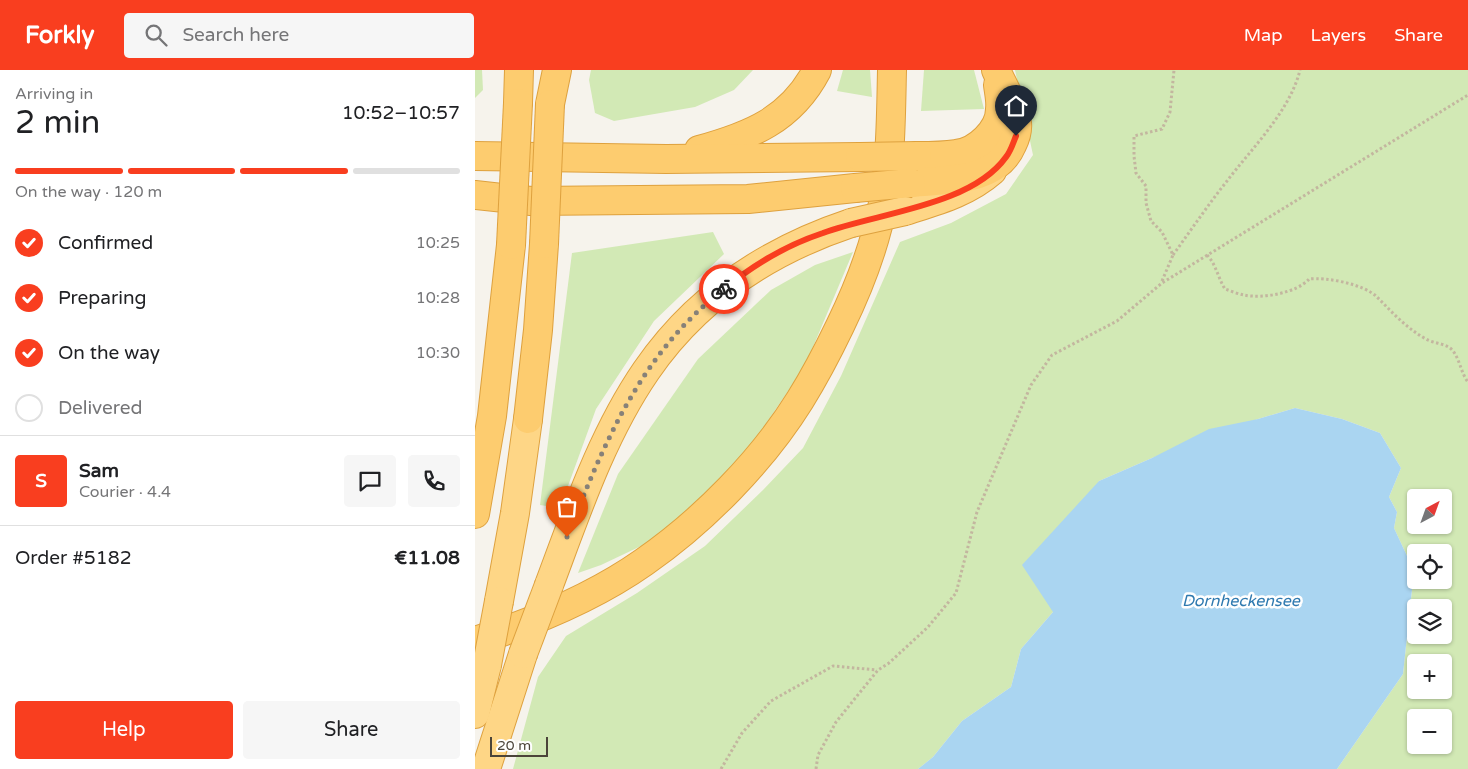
<!DOCTYPE html>
<html lang="en">
<head>
<meta charset="utf-8">
<style>
  body { margin:0; font-family:"Varela Round",sans-serif; background:#f6f6f6; color:#202124; height:100vh; display:flex; flex-direction:column; font-size:19px; white-space:nowrap }
  * { box-sizing:border-box; margin:0 }
  p { font-size:16px; color:#757577 }
  .icon { flex:none; width:28px; height:28px; fill:none; stroke:currentColor; stroke-width:2; stroke-linecap:round; stroke-linejoin:round }
  .map { position:relative; flex:1; overflow:hidden }
  .sheet { display:flex; flex-direction:column; background:#fff; width:475px }
  .sheet>* { flex:none }
  .needle { width:32px; rotate:41deg }
  .tools { position:absolute; left:932px; top:419px; display:grid; gap:10px }
  .tools a { display:grid; place-items:center; width:45px; height:45px; border-radius:5px; background:#fff; box-shadow:0 1px 4px #0004; font-size:25px }
  .scale { position:absolute; left:15px; bottom:12px; width:58px; box-sizing:border-box; padding-left:5px; border:2px solid #4b4439; border-top:0; font-size:14px; line-height:18px; white-space:nowrap; color:#4b4439; -webkit-text-stroke:4px #fff; paint-order:stroke }
  .pin { position:absolute; display:grid; place-items:center; width:42px; height:42px; color:#fff; margin:-51px -21px; border-radius:50% 50% 50% 0; rotate:-45deg; box-shadow:0 0 5px #0007 }
  .pin .icon { rotate:45deg }
  .courier { position:absolute; display:grid; place-items:center; width:50px; height:50px; margin:-25px; border:4px solid #f93e1f; border-radius:50%; background:#fff; color:#222; box-shadow:0 1px 6px #0007 }
  .headline em { font-style:normal; font-weight:600 }
  .headline div { display:flex; flex-direction:column-reverse }
  .headline { display:flex; align-items:center; justify-content:space-between; height:85px; padding:0 15px }
  h1 { font-size:32px; font-weight:600; line-height:38px }
  .bar { display:grid; grid-template-columns:repeat(4,1fr); gap:8px 5px; align-content:center; height:60px; padding:0 15px }
  .bar i { height:6px; border-radius:4px; background:#e0e0e0 }
  .bar .active { background:#f93e1f }
  .bar p { grid-column:span 4 }
  .line { display:flex; align-items:center; gap:12px; padding:0 15px; border-top:1px solid #e0e0e0 }
  .line div { flex:1 }
  .round { display:grid; place-items:center; flex:none; width:52px; height:52px; border-radius:5px; background:#f6f6f6 }
  ol { padding:0 15px; list-style:none }
  li { display:flex; align-items:center; gap:15px; height:55px }
  li p { margin-inline-start:auto }
  li .icon { padding:5px; border-radius:50%; background:#f93e1f; color:#fff; stroke-width:4 }
  li:last-child { color:#757577 }
  li i { width:28px; height:28px; border:2px solid #e0e0e0; border-radius:50% }
  .action { display:flex; gap:10px; margin-top:auto; padding:10px 15px }
  .action a { flex:1; height:58px; border-radius:5px; background:#f93e1f; color:#fff; font-size:20px; font-weight:600; line-height:58px; text-align:center }
  .action a+a { background:#f6f6f6; color:#202124 }
  header { display:flex; align-items:center; gap:30px; box-sizing:border-box; height:70px; padding:0 25px; background:#f93e1f; color:#fff }
  header strong { font-size:24px }
  nav { display:flex; gap:28px; margin-inline-start:auto; font-size:18px }
  .search { width:350px; height:45px; background:#f6f6f6; display:flex; align-items:center; gap:12px; box-sizing:border-box; padding:0 18px; border-radius:5px; color:#757577; font-size:19px }
  main { display:flex; flex:1; min-height:0 }
  .map>svg:first-child { display:block }
  .green { fill:#d2e9b5; fill-rule:evenodd }
  .water { fill:#aad5f1 }
  .lines { fill:none; stroke-linecap:round; stroke-linejoin:round }
  .trunk-casing { stroke:#dea13e; stroke-width:30 }
  .motorway-casing { stroke:#dea13e; stroke-width:30 }
  .path { stroke:#c3b69f; stroke-width:3; stroke-dasharray:2.5 2.5; stroke-linecap:butt }
  .trunk { stroke:#fed686; stroke-width:28 }
  .motorway { stroke:#fdcc6f; stroke-width:28 }
  .trunk-bridge-casing { stroke:#dea13e; stroke-width:30; stroke-linecap:butt }
  .motorway-bridge-casing { stroke:#dea13e; stroke-width:30; stroke-linecap:butt }
  .trunk-bridge { stroke:#fed686; stroke-width:28 }
  .motorway-bridge { stroke:#fdcc6f; stroke-width:28 }
  .done { stroke:#878178; stroke-width:5; stroke-dasharray:0 9 }
  .route { stroke:#f93e1f; stroke-width:6 }
  .labels { text-anchor:middle; dominant-baseline:central; stroke-width:5; stroke-linejoin:round; paint-order:stroke }
  .water-label { font-size:16px; font-style:italic; fill:#2f7ab0; stroke:#fff }
</style>
</head>
<body>
<header>
<strong>Forkly</strong>
<div class="search"><svg class="icon" aria-label="search" viewBox="0 0 24 24"><circle cx="10" cy="10" r="6"/><path d="M15 15l6 6"/></svg>Search here</div>
<nav><a>Map</a><a>Layers</a><a>Share</a></nav>
</header>
<main>
<section class="sheet">
<div class="headline"><div><h1>2 min</h1><p>Arriving in</p></div><em>10:52–10:57</em></div>
<div class="bar"><i class="active"></i><i class="active"></i><i class="active"></i><i></i><p>On the way · 120 m</p></div>
<ol>
<li><svg class="icon" aria-label="check" viewBox="0 0 24 24"><path d="M5 12l5 5 9-10"/></svg>Confirmed<p>10:25</p></li>
<li><svg class="icon" aria-label="check" viewBox="0 0 24 24"><path d="M5 12l5 5 9-10"/></svg>Preparing<p>10:28</p></li>
<li><svg class="icon" aria-label="check" viewBox="0 0 24 24"><path d="M5 12l5 5 9-10"/></svg>On the way<p>10:30</p></li>
<li><i></i>Delivered</li>
</ol>
<div class="line" style="height:90px"><b class="round" style="background:#f93e1f;color:#fff">S</b><div><b>Sam</b><p>Courier · 4.4</p></div><a class="round"><svg class="icon" aria-label="chat" viewBox="0 0 24 24"><path d="M4 5h16v11H9l-5 4z"/></svg></a><a class="round"><svg class="icon" aria-label="phone" viewBox="0 0 24 24"><path d="M5 4h4l2 5-3 2q2 4 5 5l2-3 5 2v4C11 20 4 13 5 4z"/></svg></a></div>
<div class="line" style="height:65px"><div>Order #5182</div><b>€11.08</b></div>
<div class="action"><a>Help</a><a>Share</a></div>
</section>
<div class="map">
<svg width="993" height="699" viewBox="0 0 993 699">
  <rect width="100%" height="100%" fill="#f6f3ec"/>
  <g class="green">
    <polygon points="0,0 7,0 8,20 0,28"/>
    <polygon points="116,0 278,0 259,20 220,37 139,51 120,43 114,10"/>
    <polygon points="368,0 395,0 397,27 362,21"/>
    <polygon points="449,0 499,0 509,39 446,41"/>
    <path d="M540 0H993V699H862L928 604 939 501 919 458 922 442 914 427 926 398 905 363 867 349 820 338 783 349 677 388 624 411 578 542 546 579 536 617 487 651 458 687 443 699H38L63 607 91 566 162 523 230 476 288 420 328 378 366 306 425 172 476 153 531 124 558 85ZM941 428H969V455H941ZM941 482H969V510H941ZM941 538H969V565H941ZM941 592H969V620H941ZM941 648H969V675H941Z"/>
    <polygon points="238,162 249,184 179,251 121,339 85,438 65,435 97,183"/>
    <polygon points="378,182 330,296 251,413 183,468 126,495 103,503 143,404 223,289 296,220 340,195"/>
  </g>
  <polygon class="water" points="820,338 867,349 905,363 926,398 914,427 922,442 919,458 939,501 928,604 862,699 443,699 458,687 487,651 536,617 546,579 578,542 547,495 624,411 677,388 734,359 783,349"/>
  <g class="lines">
    <g class="trunk-casing">
      <g id="trunk">
        <path d="M430 141C461 131 492 123 517 101"/>
        <path d="M74 515C101 443 127 365 171 301 221 228 292 181 376 153"/>
        <polyline points="24,531 40,443 53,349"/>
        <polyline points="0,644 12,595"/>
        <polyline points="11,699 48,584"/>
      </g>
    </g>
    <g class="motorway-casing">
      <g id="motorway">
        <polyline points="43,33 44,0"/>
        <polyline points="75,34 82,0"/>
        <path d="M224 80C275 66 316 50 342 0"/>
        <polyline points="0,86 191,89 385,87"/>
        <path d="M442 86C455 86 468 86 481 84 502 82 525 60 525 39 526 31 524 23 523 15"/>
        <path d="M436 113C471 109 521 113 537 75 540 69 543 61 542 53 540 35 528 16 521 0"/>
        <polyline points="0,125 56,131 273,129 380,118"/>
        <polyline points="53,349 63,260 69,174"/>
        <polyline points="0,444 17,346 36,175"/>
        <path d="M0 571C59 552 118 528 169 492 228 451 287 391 325 330 340 306 353 281 365 256 384 217 400 176 408 133 416 89 416 45 417 0"/>
      </g>
    </g>
    <g class="path">
      <path d="M698 185C716 160 733 135 752 111 777 78 815 41 825 0"/>
      <path d="M732 185C741 194 743 208 750 219 756 221 763 224 769 225 787 229 822 223 834 209 851 207 889 214 902 227 917 242 931 258 951 269 959 274 972 273 978 281 985 290 986 303 993 312"/>
      <polyline points="687,211 698,185 687,162 676,151 671,133 671,116 661,103 659,86 659,66 687,59 695,42 699,0"/>
      <polyline points="246,699 267,663 296,631 358,596 402,600"/>
      <polyline points="341,699 343,685 361,652 403,600 414,593 453,557 481,523 502,442 556,315 577,285 642,251 687,213 993,25"/>
    </g>
    <use href="#trunk" class="trunk"/>
    <use href="#motorway" class="motorway"/>
    <g class="trunk-bridge-casing">
      <g id="trunk-bridge">
        <polyline points="376,153 430,141"/>
        <polyline points="48,584 74,515"/>
        <polyline points="12,595 24,531"/>
      </g>
    </g>
    <g class="motorway-bridge-casing">
      <g id="motorway-bridge">
        <polyline points="385,87 442,86"/>
        <polyline points="380,118 436,113"/>
        <polyline points="69,174 75,34"/>
        <polyline points="36,175 43,33"/>
      </g>
    </g>
    <use href="#trunk-bridge" class="trunk-bridge"/>
    <use href="#motorway-bridge" class="motorway-bridge"/>
  </g>
  <g class="lines">
    <path class="done" d="M92 467C129 373 166 283 249 219"/>
    <path class="route" d="M249 219C278 195 312 175 348 163 402 143 496 136 531 87 536 81 538 73 541 66"/>
  </g>
  <g class="labels">
    <g class="water-label">
      <text x="766" y="531">Dornheckensee</text>
    </g>
  </g>
</svg>
<div class="tools">
<a><svg class="needle" viewBox="-14 -14 28 28"><path d="M0-13l5 13h-10z" fill="#e53935"/><path d="M0 13l5-13h-10z" fill="#757577"/></svg></a>
<a><svg class="icon" aria-label="locate" viewBox="0 0 24 24"><circle cx="12" cy="12" r="6"/><path d="M12 2v4M12 18v4M2 12h4M18 12h4"/></svg></a>
<a><svg class="icon" aria-label="layers" viewBox="0 0 24 24"><path d="M12 4l9 5-9 5-9-5zM3 14l9 5 9-5"/></svg></a>
<a>+</a>
<a>−</a>
</div>
<div class="scale">20 m</div>
<div class="pin" style="left:92px;top:467px;background:#ea580c"><svg class="icon" aria-label="bag" viewBox="0 0 24 24"><path d="M5 8h14l-1 12H6zM9 8a3 3 0 0 1 6 0"/></svg></div>
<div class="pin" style="left:541px;top:66px;background:#1f2937"><svg class="icon" aria-label="home" viewBox="0 0 24 24"><path d="M3 11l9-7 9 7M6 9v11h12V9"/></svg></div>
<div class="courier" style="left:249px;top:219px"><svg class="icon" aria-label="bike" viewBox="0 0 24 24"><circle cx="6" cy="16" r="4"/><circle cx="18" cy="16" r="4"/><path d="M6 16l4-8h5l3 8M10 8l3 8H6M13 5h3"/></svg></div>
</div>
</main>
</body>
</html>
